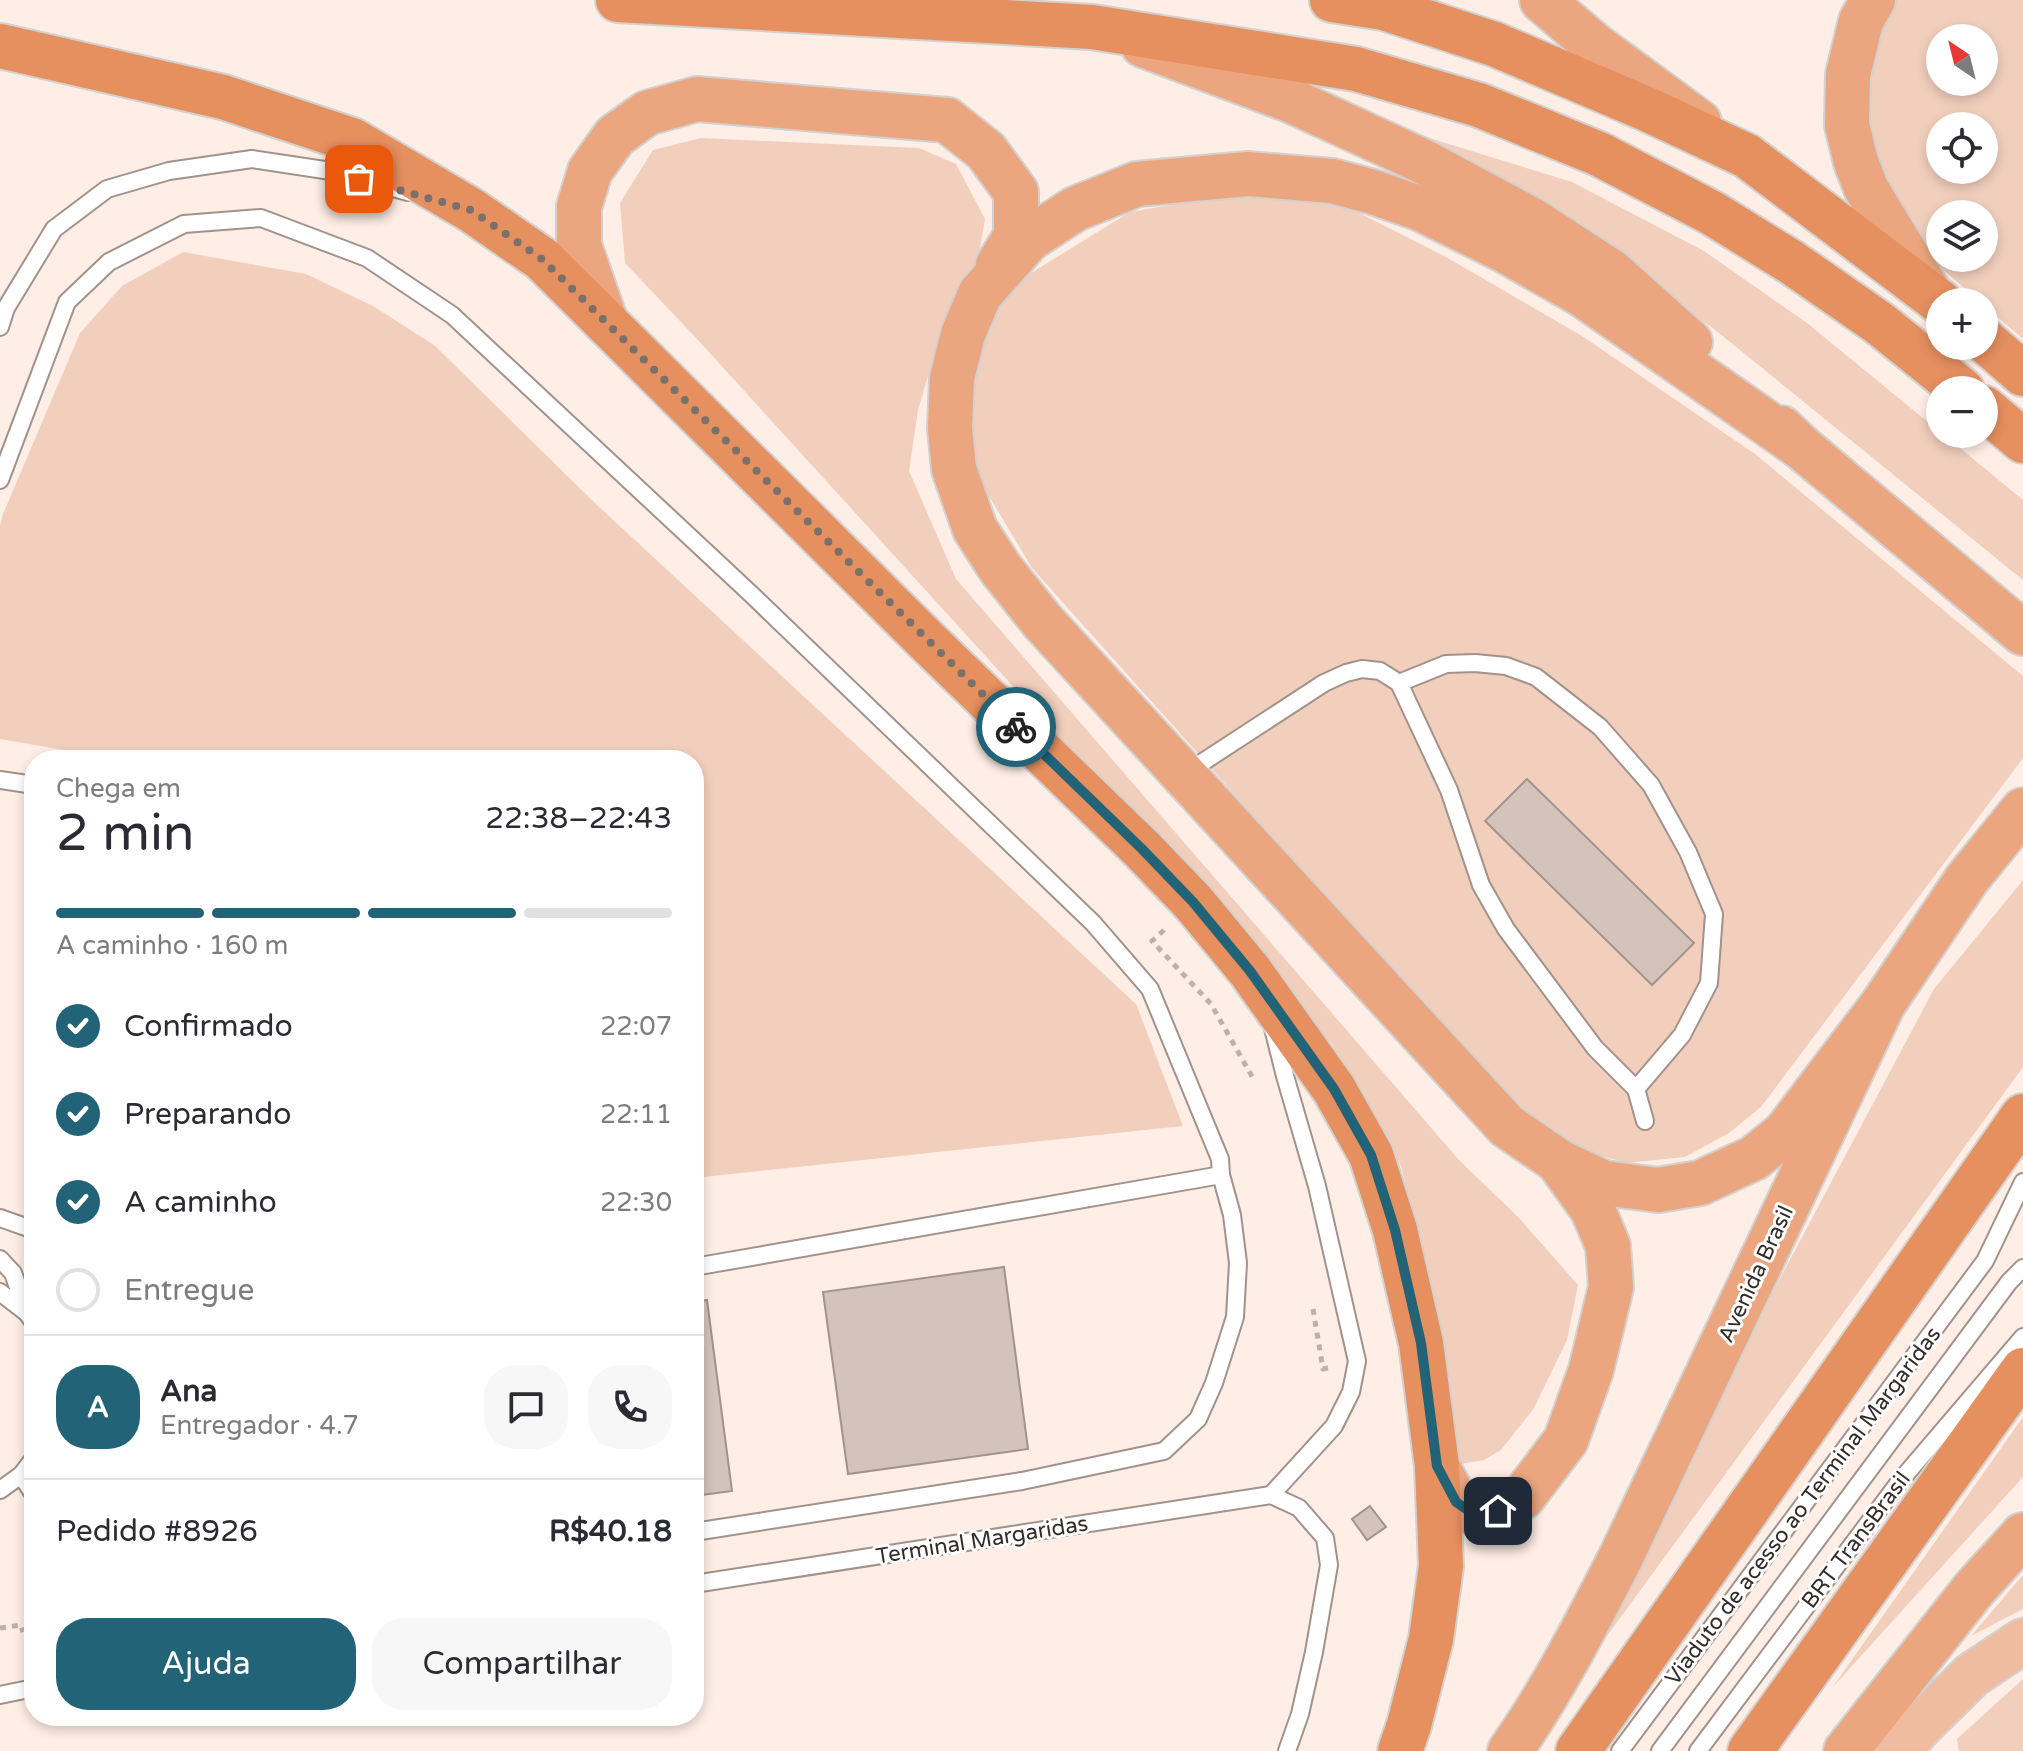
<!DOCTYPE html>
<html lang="pt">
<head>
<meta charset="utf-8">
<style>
  body { margin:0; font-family:"Varela Round",sans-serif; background:#f7f7f7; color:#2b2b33; height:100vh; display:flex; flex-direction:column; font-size:30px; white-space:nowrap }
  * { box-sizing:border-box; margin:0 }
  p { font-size:26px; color:#7c7c81 }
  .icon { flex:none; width:44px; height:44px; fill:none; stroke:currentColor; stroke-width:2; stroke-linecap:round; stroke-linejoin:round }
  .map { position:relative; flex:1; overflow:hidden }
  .side { position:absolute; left:24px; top:750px; width:680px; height:976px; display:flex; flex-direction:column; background:#fff; border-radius:32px; box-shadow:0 4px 12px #0003 }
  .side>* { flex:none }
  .needle { width:52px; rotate:325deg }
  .fabs { position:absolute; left:1926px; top:24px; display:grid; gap:16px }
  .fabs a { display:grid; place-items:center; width:72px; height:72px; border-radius:50%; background:#fff; box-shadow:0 4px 12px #0003; font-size:40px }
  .pin { position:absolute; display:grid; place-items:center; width:68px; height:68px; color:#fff; margin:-34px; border-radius:16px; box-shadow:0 4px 12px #0006 }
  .courier { position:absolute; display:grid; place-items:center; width:80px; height:80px; margin:-40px; border:6px solid #226377; border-radius:50%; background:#fff; color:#222; box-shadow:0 2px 10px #0007 }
  .summary em { font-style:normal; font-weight:600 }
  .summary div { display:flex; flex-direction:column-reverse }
  .summary { display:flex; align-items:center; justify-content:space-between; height:136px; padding:0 32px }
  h1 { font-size:52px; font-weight:600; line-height:60px }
  .bar { display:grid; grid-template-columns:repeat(4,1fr); gap:12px 8px; align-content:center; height:96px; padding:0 32px }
  .bar i { height:10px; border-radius:6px; background:#e1e1e2 }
  .bar .on { background:#226377 }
  .bar p { grid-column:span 4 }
  .line { display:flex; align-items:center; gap:20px; padding:0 32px; border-top:2px solid #e1e1e2 }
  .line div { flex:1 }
  .round { display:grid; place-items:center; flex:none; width:84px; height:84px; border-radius:32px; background:#f7f7f7 }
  ol { padding:0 32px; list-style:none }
  li { display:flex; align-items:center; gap:24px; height:88px }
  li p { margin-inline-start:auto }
  li .icon { padding:8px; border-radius:50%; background:#226377; color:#fff; stroke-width:4 }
  li:last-child { color:#7c7c81 }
  li i { width:44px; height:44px; border:4px solid #e1e1e2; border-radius:50% }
  .action { display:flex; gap:16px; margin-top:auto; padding:16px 32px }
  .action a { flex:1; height:92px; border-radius:32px; background:#226377; color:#fff; font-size:32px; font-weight:600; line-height:92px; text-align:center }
  .action a+a { background:#f7f7f7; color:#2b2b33 }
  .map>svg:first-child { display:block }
  .green { fill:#f2cfbd; fill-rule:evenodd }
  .building { fill:#d3c3bb; stroke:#a2938b; stroke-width:2 }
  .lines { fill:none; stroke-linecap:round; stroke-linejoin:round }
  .service-casing { stroke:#a1928b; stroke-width:20 }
  .primary-casing { stroke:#d2d1d0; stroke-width:48 }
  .trunk-casing { stroke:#d2d1d0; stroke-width:48 }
  .motorway-casing { stroke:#d2d1d0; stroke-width:48 }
  .path { stroke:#bdb1aa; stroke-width:5; stroke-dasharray:6 6; stroke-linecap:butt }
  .service { stroke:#fff; stroke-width:16 }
  .primary { stroke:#f0bc9f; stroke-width:44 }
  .trunk { stroke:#eba67f; stroke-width:44 }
  .motorway { stroke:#e68f5f; stroke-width:44 }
  .done { stroke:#7a716b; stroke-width:8; stroke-dasharray:0 14.4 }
  .route { stroke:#226377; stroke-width:10 }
  .labels { text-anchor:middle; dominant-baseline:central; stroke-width:6; stroke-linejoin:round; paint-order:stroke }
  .street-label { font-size:22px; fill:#332d2a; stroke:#fefefe }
</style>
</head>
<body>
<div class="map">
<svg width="2023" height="1751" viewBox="0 0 2023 1751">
  <rect width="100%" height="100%" fill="#feeee5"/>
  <g class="green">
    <path d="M1889 0H2023V339L1984 305V302H1980L1921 250 1857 123ZM1940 38H1984V82H1940ZM1940 126H1984V170H1940ZM1940 214H1984V258H1940Z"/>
    <polygon points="1400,129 1572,182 1704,251 1807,323 1940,432 1940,434 1943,434 2023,500 2023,580 1714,329 1562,222"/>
    <polygon points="701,138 919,148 956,164 985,219 977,266 946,315 918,410 909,471 956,579 1459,1160 1518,1217 1578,1285 1567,1340 1534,1408 1501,1450 1484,1460 1461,1464 1447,1397 1440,1329 1401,1166 1332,1044 1245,941 697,339 625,263 620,203 653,150"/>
    <polygon points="1288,194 1357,212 1446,257 1582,336 1755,454 2023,676 2023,758 1761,1107 1729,1133 1685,1157 1626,1163 1572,1147 1535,1130 1032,568 977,476 969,399 975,354 999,306 1031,273 1130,212 1199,200"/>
    <polygon points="183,252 306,274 373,306 434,345 597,505 1136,1004 1183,1126 694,1178 694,760 122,760 0,739 0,526 3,514 80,333 122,286"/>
    <polygon points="2023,880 2023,1067 1544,1722 1934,989"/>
    <polygon points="2023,1417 2023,1477 1832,1688"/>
    <polygon points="2023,1575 2023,1609 1971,1636"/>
    <polygon points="2023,1679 2023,1751 1959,1751 1957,1739"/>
  </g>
  <g class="building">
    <polygon points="1527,779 1694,943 1652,985 1485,821"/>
    <polygon points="1004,1267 1028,1449 848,1474 823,1292"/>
    <polygon points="707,1300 732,1491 694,1496 694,1302"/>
    <polygon points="1370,1506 1386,1527 1367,1540 1352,1519"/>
  </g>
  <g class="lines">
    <g class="service-casing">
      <g id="service">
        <polyline points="0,327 6,308 54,229 107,189 169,171 252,159 331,171 408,192"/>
        <polyline points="0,480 67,302 109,262 184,224 261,218 367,258 452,315 751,594 1093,923 1150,989 1220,1159 1221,1175 1232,1215 1238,1263 1235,1317 1214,1383 1198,1419 1164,1451 1022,1481 694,1532"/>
        <polyline points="1399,683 1446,664 1475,663 1506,666 1536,677 1600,727 1651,785 1688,852 1714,914 1709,983 1682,1035 1636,1089"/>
        <polyline points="1186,773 1324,683 1346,673 1362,669 1380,671 1399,683 1449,790 1481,885 1506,929 1595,1048 1636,1089 1645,1121"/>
        <polyline points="0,780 34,785"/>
        <polyline points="0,1218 34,1230"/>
        <polyline points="0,1259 13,1273 27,1313"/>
        <polyline points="694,1267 1221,1175"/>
        <polyline points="0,1292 27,1313 34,1323"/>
        <polyline points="21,1475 34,1495"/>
        <polyline points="0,1490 21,1475 34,1458"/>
        <polyline points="1271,1495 1334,1426 1351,1392 1357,1361 1317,1186 1285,1076 1273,1028"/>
        <polyline points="694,1584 1271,1495 1299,1508 1325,1538 1329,1565 1314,1652 1300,1714 1287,1751"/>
        <polyline points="0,1695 34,1688"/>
        <polyline points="1620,1751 1985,1261 2023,1182"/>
        <polyline points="1660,1751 2009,1282 2023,1268"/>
        <polyline points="1698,1751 1900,1481 2023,1337"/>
      </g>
    </g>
    <g class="primary-casing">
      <polyline id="primary" points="1899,1751 1918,1728 1972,1675 2023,1641"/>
    </g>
    <g class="trunk-casing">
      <g id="trunk">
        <polyline points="1542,0 1593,44 1699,122"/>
        <polyline points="1873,0 1861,21 1848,75 1847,125 1856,162 1866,188 1928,291"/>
        <polyline points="1143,45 1290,100 1420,160 1532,220 1612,272 1690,342"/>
        <polyline points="606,323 579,245 579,207 590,171 615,136 647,113 697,99 947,120 986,151 1016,192 1016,236 998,265"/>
        <polyline points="1781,428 1801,447 2023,633"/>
        <polyline points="1801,447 1583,295 1504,250 1419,208 1373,192 1332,181 1248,174 1137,184 1075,209 1029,239 980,294 963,334 952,378 950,428 954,469 975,529 1000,568 1043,622 1507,1126 1558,1161 1604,1183 1658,1190 1700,1183 1754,1158 1785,1133 1883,1004"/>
        <polyline points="1437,1466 1456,1502 1472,1513 1498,1511 1523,1497 1566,1440 1591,1370 1611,1287 1608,1246 1593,1210 1558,1161"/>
        <path d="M1510 1751C1553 1690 1587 1623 1621 1557L1883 1004 1967 879 2023 810"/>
        <polyline points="1846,1751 1974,1589 2023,1535"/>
      </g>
    </g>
    <g class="motorway-casing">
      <g id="motorway">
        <polyline points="618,0 1092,27 1356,69 1479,105 1599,154 1712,213 1791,262 1879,323 1962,390"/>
        <polyline points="1332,0 1384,8 1494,44 1649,110 1747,156 1940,302"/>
        <polyline points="0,46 223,97 352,140 471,210 542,259 931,645 1142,849 1193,902 1250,971 1334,1089 1371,1155 1395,1230 1421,1343 1437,1466 1441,1566 1431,1639 1409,1725 1400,1751"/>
        <polyline points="1984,340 2023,374"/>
        <polyline points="1984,408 2023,441"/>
        <polyline points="1578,1751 2023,1116"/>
        <polyline points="1750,1751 2023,1370"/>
      </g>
    </g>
    <g class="path">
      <polyline points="1164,930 1152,941 1211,1004 1254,1080"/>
      <polyline points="1313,1309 1323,1369 1328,1368"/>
      <polyline points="0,1628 21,1625 23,1632"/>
    </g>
    <use href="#service" class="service"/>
    <use href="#primary" class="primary"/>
    <use href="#trunk" class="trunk"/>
    <use href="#motorway" class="motorway"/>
  </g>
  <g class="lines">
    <polyline class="done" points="359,179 471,210 542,259 1016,727"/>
    <polyline class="route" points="1016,727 1142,849 1193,902 1250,971 1334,1089 1371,1155 1395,1230 1421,1343 1437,1466 1456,1502 1472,1513 1498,1511"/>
  </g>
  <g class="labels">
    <g class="street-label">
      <text transform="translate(1756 1274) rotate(-65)">Avenida Brasil</text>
      <text transform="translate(1803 1506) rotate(-53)">Viaduto de acesso ao Terminal Margaridas</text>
      <text transform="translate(982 1540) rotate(-9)">Terminal Margaridas</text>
      <text transform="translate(1856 1540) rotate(-53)">BRT TransBrasil</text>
    </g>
  </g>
</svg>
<div class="fabs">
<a><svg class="needle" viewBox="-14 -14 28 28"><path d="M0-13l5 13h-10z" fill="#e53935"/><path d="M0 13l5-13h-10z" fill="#7c7c81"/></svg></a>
<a><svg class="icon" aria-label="locate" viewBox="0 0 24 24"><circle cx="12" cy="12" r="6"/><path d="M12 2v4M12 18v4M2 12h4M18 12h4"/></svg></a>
<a><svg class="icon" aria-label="layers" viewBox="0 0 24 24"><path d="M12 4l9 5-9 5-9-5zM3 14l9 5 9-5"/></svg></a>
<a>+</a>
<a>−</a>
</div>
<div class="pin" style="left:359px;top:179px;background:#ea580c"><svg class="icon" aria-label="bag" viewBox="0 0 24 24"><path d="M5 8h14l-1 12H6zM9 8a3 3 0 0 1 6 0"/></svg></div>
<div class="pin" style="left:1498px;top:1511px;background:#1f2937"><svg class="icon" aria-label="home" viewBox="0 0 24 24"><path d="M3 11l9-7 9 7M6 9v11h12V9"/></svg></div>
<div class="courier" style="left:1016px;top:727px"><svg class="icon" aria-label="bike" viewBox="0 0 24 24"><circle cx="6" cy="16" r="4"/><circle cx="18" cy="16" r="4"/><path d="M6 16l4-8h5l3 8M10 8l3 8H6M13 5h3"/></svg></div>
<section class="side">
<div class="summary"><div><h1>2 min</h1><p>Chega em</p></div><em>22:38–22:43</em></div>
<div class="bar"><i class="on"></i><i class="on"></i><i class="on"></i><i></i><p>A caminho · 160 m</p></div>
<ol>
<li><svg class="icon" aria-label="check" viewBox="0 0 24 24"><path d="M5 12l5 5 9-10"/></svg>Confirmado<p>22:07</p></li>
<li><svg class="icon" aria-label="check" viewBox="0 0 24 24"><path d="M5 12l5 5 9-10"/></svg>Preparando<p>22:11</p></li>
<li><svg class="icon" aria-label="check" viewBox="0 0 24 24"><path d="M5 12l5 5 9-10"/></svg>A caminho<p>22:30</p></li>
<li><i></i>Entregue</li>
</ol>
<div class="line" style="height:144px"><b class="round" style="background:#226377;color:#fff">A</b><div><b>Ana</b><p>Entregador · 4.7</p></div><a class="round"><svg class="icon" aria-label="chat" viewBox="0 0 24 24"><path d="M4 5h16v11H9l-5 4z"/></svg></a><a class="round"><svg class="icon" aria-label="phone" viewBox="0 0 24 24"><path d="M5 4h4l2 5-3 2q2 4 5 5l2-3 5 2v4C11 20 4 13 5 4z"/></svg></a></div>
<div class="line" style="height:104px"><div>Pedido #8926</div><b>R$40.18</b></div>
<div class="action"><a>Ajuda</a><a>Compartilhar</a></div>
</section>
</div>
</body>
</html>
